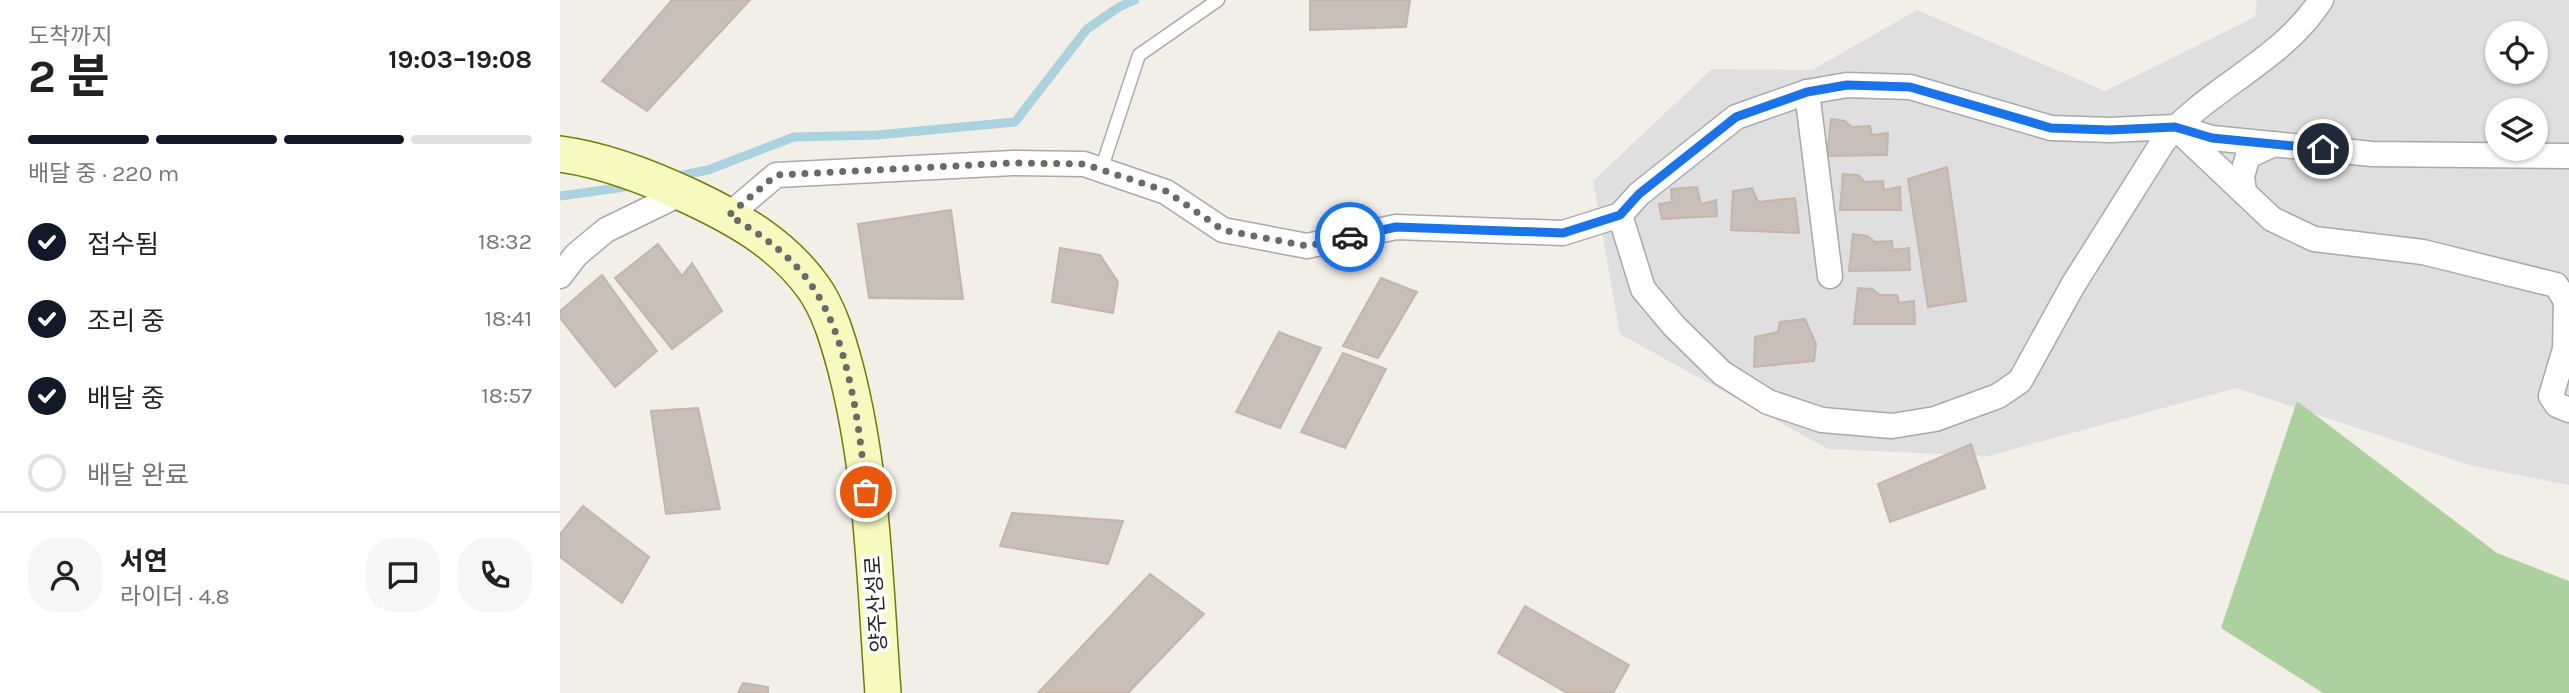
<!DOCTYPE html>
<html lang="ko">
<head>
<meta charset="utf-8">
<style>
  body { margin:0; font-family:Karla,"Noto Sans KR",sans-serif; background:#f6f6f6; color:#222; height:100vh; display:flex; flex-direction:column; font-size:26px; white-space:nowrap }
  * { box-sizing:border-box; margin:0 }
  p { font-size:23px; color:#767676 }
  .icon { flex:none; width:38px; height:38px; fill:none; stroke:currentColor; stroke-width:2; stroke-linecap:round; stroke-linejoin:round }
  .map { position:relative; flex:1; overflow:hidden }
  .side { display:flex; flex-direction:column; background:#fff; width:560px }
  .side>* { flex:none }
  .buttons { position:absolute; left:1925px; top:21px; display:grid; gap:14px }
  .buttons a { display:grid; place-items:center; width:63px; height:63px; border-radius:50%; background:#fff; box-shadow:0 2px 5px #0004; font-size:35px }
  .pin { position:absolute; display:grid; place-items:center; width:60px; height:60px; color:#fff; margin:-30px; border:4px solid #fff; border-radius:50%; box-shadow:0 2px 7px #0007 }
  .courier { position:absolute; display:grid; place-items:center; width:70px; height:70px; margin:-35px; border:5px solid #1a73e8; border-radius:50%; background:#fff; color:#222; box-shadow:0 2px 9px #0007 }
  .summary em { font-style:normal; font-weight:700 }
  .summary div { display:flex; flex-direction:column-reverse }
  .summary { display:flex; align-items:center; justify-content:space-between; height:119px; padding:0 28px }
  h1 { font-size:46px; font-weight:700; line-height:52px }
  .bar { display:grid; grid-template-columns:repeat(4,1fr); gap:10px 7px; align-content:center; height:84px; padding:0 28px }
  .bar i { height:9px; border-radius:5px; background:#e0e0e0 }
  .bar .current { background:#111827 }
  .bar p { grid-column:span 4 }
  .line { display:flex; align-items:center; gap:18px; padding:0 28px; border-top:2px solid #e0e0e0 }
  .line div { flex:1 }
  .round { display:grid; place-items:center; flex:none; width:74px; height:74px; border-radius:28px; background:#f6f6f6 }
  ol { padding:0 28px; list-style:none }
  li { display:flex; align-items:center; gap:21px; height:77px }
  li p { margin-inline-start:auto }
  li .icon { padding:7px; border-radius:50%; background:#111827; color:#fff; stroke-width:4 }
  li:last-child { color:#767676 }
  li i { width:38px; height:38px; border:4px solid #e0e0e0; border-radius:50% }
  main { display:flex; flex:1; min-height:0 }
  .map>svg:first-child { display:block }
  .residential { fill:#e0dfdf; fill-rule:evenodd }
  .forest { fill:#add19e }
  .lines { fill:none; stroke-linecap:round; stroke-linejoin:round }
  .stream { stroke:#aad3df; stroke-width:9 }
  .building { fill:#c7bfb8; stroke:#c4b6ab; stroke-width:2 }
  .lane-casing { stroke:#a9a9a9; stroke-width:15 }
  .street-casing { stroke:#a9a9a9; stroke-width:27 }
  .secondary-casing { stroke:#707d05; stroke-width:38 }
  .lane { stroke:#fff; stroke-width:12 }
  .street { stroke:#fff; stroke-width:24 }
  .secondary { stroke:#f7fabf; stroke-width:35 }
  .done { stroke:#6b6a68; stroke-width:7; stroke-dasharray:0 12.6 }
  .route { stroke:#1a73e8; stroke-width:9 }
  .labels { text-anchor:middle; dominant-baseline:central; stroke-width:7; stroke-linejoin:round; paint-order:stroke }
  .street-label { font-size:21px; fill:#222; stroke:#fff }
</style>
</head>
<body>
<main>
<section class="side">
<div class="summary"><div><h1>2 분</h1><p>도착까지</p></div><em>19:03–19:08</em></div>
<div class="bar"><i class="current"></i><i class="current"></i><i class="current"></i><i></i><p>배달 중 · 220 m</p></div>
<ol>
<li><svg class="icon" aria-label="check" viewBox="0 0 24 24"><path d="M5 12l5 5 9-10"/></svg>접수됨<p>18:32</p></li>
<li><svg class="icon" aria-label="check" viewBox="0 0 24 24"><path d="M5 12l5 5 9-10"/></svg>조리 중<p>18:41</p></li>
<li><svg class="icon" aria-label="check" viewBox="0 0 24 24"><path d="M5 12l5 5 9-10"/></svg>배달 중<p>18:57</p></li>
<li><i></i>배달 완료</li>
</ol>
<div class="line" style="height:126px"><a class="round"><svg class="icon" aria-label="person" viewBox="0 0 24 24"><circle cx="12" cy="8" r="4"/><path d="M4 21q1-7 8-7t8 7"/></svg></a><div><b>서연</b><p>라이더 · 4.8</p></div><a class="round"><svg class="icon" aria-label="chat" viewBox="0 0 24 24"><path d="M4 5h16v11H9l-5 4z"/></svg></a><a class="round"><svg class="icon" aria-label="phone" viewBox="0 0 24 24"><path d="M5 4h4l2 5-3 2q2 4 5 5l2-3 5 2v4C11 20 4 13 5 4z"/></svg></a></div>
</section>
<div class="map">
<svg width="2009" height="693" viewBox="0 0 2009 693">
  <rect width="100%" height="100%" fill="#f2efe9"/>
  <path class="residential" d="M1697 0H2009V485L1913 466 1676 388 1428 456 1268 449 1060 334 1033 181 1152 69 1252 70 1357 10 1545 91 1695 17ZM1937 33H1976V72H1937ZM1937 110H1976V149H1937Z"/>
  <polygon class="forest" points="1737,401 1937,553 2009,581 2009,693 1763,693 1661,628"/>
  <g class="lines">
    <g class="stream">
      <polyline points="113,177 148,170 234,137 317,135 455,122 527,29 559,7 575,0"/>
      <polyline points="0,196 72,186"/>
    </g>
  </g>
  <g class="building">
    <polygon points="112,0 190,0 87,111 42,81"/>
    <polygon points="750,0 850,0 846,27 750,30"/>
    <polygon points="1271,119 1285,121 1292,127 1310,126 1312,135 1328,133 1327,155 1267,156"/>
    <polygon points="1387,167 1406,301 1368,307 1348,179"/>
    <polygon points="1283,174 1298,175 1305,182 1323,181 1324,190 1340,187 1341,210 1280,210"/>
    <polygon points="1137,187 1141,204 1156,200 1157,216 1102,219 1099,204 1112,202 1111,189"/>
    <polygon points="1192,188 1198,202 1235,198 1239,233 1171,230 1173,191"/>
    <polygon points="391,210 403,299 309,298 298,224"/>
    <polygon points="1293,234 1307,236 1315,242 1332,241 1333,250 1349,248 1350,270 1289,271"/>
    <polygon points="98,244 122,276 132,263 162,311 112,349 55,278"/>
    <polygon points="500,248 540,255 558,282 553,313 492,302"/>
    <polygon points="42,275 97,351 55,387 0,318 0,311"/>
    <polygon points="821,278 857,292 818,358 783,346"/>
    <polygon points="1298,288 1312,289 1320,295 1337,295 1339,303 1354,301 1355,324 1294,324"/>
    <polygon points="1245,319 1256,344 1254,361 1194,367 1195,337 1218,332 1220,322"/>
    <polygon points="719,332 761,348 720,428 676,412"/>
    <polygon points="783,353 826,369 785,448 741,432"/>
    <polygon points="138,408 160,509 106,514 91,411"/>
    <polygon points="1411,444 1425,488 1330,522 1318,484"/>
    <polygon points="23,506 89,557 62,603 0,557 0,534"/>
    <polygon points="452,513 563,521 548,564 440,546"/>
    <polygon points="590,574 644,614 568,693 478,693"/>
    <polygon points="965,606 1069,665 1053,693 1007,693 938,653"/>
    <polygon points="183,683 208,687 208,693 178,693"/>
  </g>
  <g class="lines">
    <g class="lane-casing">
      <polyline id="lane" points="541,170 579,55 658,0"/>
    </g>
    <g class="street-casing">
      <g id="street">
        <polyline points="1247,92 1270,276"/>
        <polyline points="1618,130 1712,219 1754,239 1863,252 1996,285 2006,301 2005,349 1991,396 1997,405 2009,410"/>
        <polyline points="1684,192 1682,176 1688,156 1714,144"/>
        <polyline points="169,215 216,175 453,163 524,164 606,192 663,230 747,246 836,227 1003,233 1060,215 1079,194 1176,117 1247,92 1287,85 1350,87 1491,128 1550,130 1615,127 1652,138 1812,154 2009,156"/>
        <path d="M1060 215 1083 289 1114 326 1162 373 1208 402 1262 420 1332 426 1375 419 1438 396 1460 381 1513 285 1603 142C1649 87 1722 61 1761 0"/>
        <polyline points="0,276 16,255 46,230 122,193"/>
      </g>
    </g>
    <g class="secondary-casing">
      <path id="secondary" d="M0 154C45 160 91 178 131 197 178 219 222 244 253 287 269 309 278 340 285 366 313 472 315 584 323 693"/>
    </g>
    <use href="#lane" class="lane"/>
    <use href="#street" class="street"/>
    <use href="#secondary" class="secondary"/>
  </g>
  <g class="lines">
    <path class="done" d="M306 492C300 430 289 341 254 289 233 256 201 235 169 215L216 175 453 163 524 164 606 191 663 230 747 246 790 237"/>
    <polyline class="route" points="790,237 836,227 1003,233 1060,215 1079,194 1176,117 1247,92 1287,85 1350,87 1491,128 1550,130 1615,127 1652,138 1763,149"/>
  </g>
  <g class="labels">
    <g class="street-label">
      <text transform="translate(316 604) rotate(-94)">양주산성로</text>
    </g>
  </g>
</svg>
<div class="buttons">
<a><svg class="icon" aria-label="locate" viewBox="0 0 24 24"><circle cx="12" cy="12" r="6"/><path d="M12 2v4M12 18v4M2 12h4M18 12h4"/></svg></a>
<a><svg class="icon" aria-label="layers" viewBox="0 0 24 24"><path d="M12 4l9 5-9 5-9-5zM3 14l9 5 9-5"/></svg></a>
</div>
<div class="pin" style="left:306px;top:492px;background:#ea580c"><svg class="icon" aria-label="bag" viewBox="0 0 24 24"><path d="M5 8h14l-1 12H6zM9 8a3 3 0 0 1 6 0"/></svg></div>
<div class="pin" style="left:1763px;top:149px;background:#1f2937"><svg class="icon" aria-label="home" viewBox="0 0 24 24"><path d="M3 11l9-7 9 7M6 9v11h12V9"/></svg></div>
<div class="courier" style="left:790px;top:237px"><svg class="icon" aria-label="car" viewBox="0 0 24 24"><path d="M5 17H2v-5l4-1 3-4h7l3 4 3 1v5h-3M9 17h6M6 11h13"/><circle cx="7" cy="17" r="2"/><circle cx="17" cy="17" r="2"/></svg></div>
</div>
</main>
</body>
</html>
